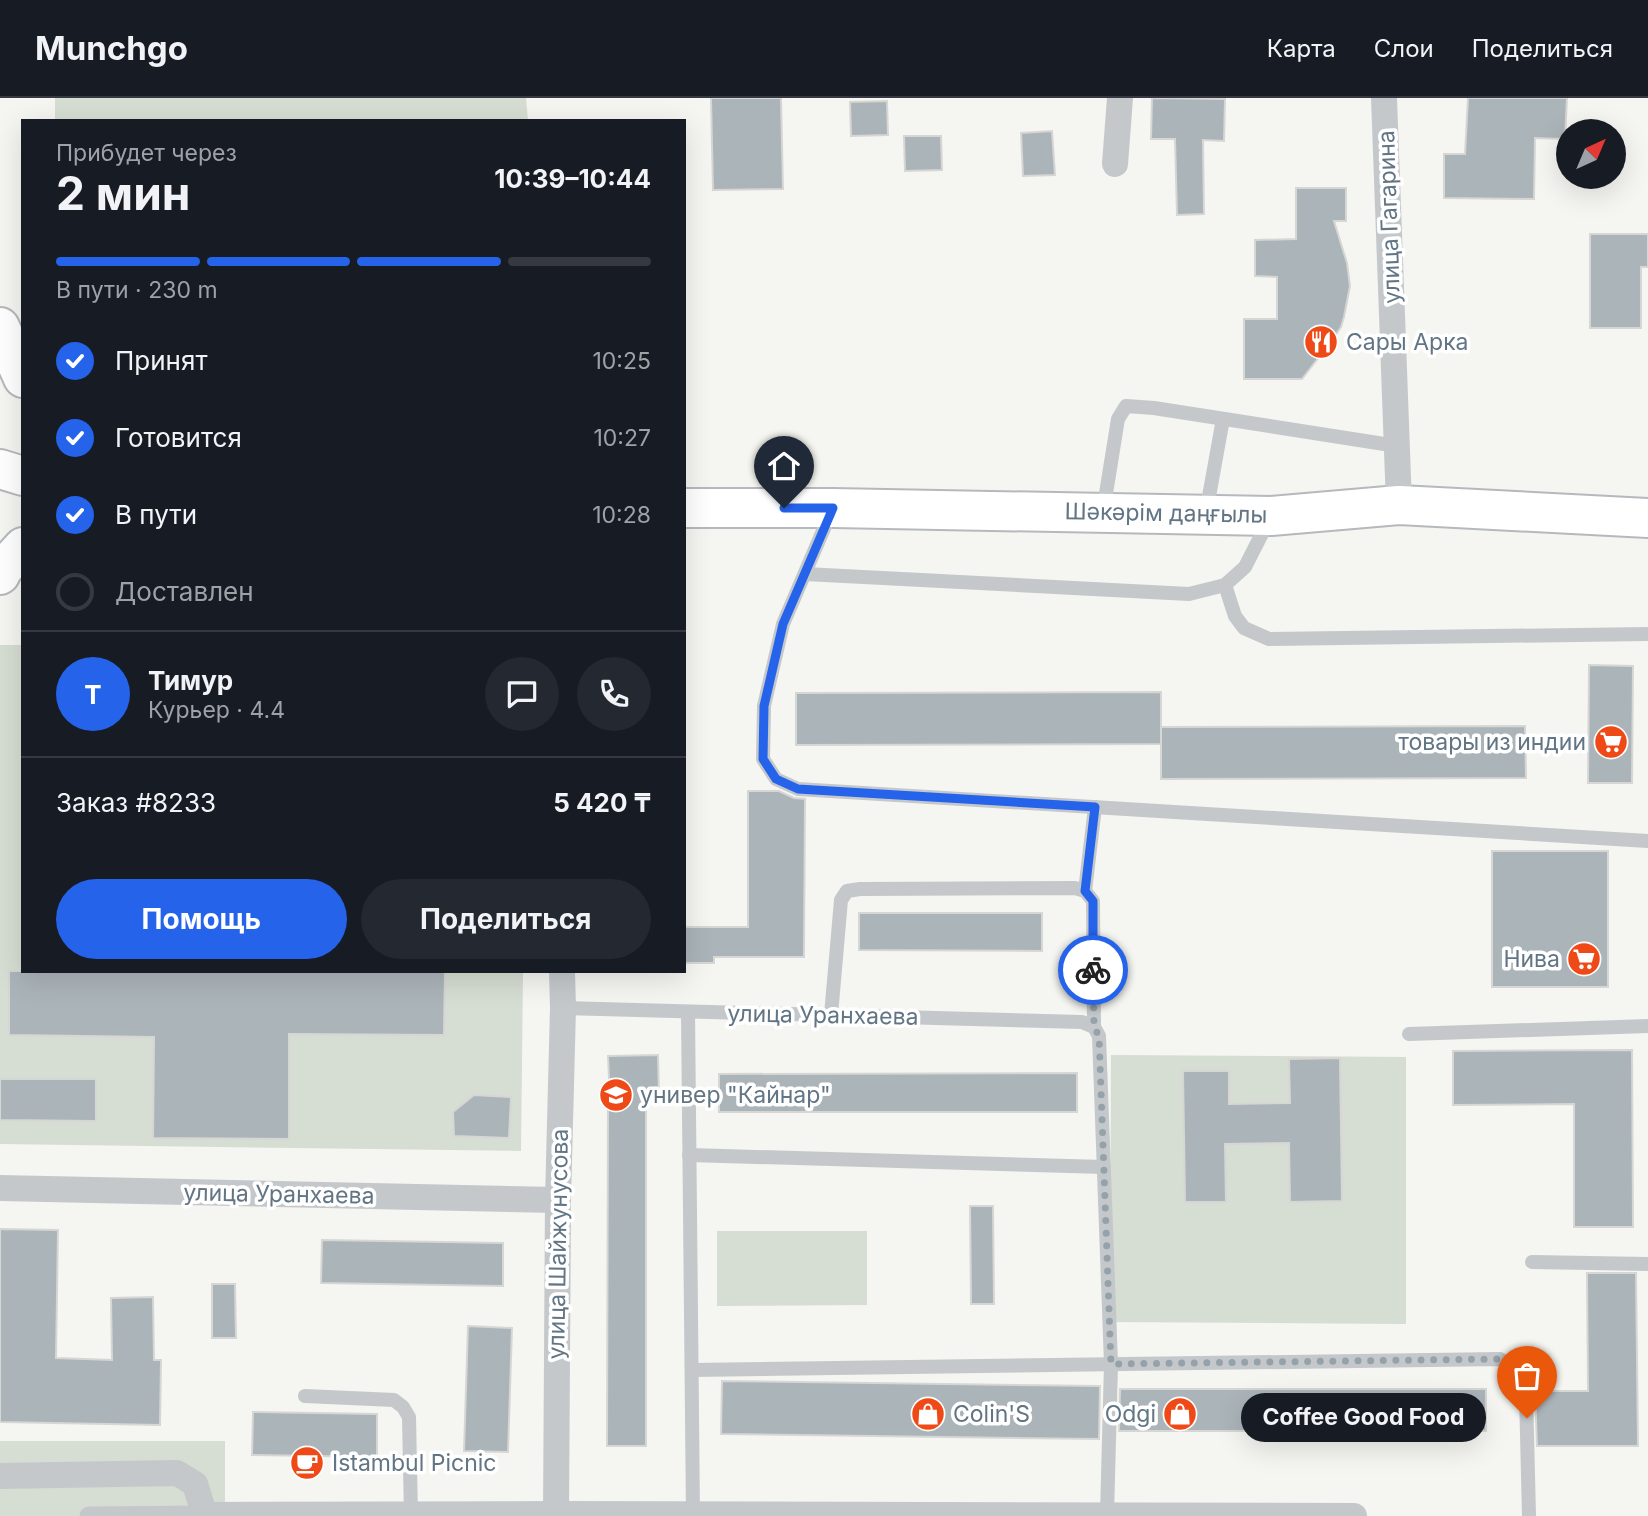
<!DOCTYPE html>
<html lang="ru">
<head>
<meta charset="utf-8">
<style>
  body { margin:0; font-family:Inter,sans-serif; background:#242831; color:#f1f3f6; height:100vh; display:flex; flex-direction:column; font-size:26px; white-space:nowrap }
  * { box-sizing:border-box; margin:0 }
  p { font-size:23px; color:#9ea1a6 }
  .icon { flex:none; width:38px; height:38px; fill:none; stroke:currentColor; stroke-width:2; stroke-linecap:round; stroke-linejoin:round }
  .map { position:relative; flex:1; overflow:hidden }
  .panel { position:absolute; left:21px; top:21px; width:665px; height:854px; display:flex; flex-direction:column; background:#171b24; border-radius:0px; box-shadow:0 7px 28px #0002 }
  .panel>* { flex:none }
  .needle { width:46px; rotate:44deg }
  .controls { position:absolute; left:1556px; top:21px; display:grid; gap:14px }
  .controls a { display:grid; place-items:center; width:70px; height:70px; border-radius:50%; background:#171b24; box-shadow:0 7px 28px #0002; font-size:35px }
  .pin { position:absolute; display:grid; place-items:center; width:60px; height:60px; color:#fff; margin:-72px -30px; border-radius:50% 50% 50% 0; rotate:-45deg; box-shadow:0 0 7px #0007 }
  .pin .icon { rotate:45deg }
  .courier { position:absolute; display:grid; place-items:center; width:70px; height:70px; margin:-35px; border:5px solid #2563eb; border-radius:50%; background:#fff; color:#222; box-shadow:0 2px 9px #0007 }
  .bubble { position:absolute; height:49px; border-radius:24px; background:#171b24; box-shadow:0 7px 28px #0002; font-size:23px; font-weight:700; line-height:49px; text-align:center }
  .overview em { font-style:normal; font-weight:700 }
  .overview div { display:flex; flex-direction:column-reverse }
  .overview { display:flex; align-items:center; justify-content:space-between; height:119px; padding:0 35px }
  h1 { font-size:46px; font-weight:700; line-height:52px }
  .bar { display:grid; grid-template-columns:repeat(4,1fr); gap:10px 7px; align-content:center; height:84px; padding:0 35px }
  .bar i { height:9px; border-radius:5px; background:#363941 }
  .bar .on { background:#2563eb }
  .bar p { grid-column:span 4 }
  .line { display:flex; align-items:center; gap:18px; padding:0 35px; border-top:2px solid #363941 }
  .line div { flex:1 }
  .round { display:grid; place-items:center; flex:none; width:74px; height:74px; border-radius:37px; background:#242831 }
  ol { padding:0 35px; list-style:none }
  li { display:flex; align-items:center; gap:21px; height:77px }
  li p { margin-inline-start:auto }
  li .icon { padding:7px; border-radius:50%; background:#2563eb; color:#fff; stroke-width:4 }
  li:last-child { color:#9ea1a6 }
  li i { width:38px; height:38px; border:4px solid #363941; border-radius:50% }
  .action { display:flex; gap:14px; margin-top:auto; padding:14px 35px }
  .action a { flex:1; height:80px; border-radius:42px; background:#2563eb; color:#fff; font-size:28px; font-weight:700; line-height:80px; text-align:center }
  .action a+a { background:#242831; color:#f1f3f6 }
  header { display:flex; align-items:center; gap:42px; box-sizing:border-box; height:98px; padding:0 35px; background:#171b24; border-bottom:2px solid #363941 }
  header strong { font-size:33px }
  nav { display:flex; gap:38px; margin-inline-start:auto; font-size:24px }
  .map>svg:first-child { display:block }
  .green { fill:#d6ddd2 }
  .building { fill:#abb4b9; stroke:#d6d6d4; stroke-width:2 }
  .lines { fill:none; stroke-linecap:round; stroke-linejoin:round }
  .primary-casing { stroke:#b5b9bd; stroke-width:42 }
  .service { stroke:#c4c8cb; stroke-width:14 }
  .pedestrian { stroke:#c4c8cb; stroke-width:19 }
  .minor { stroke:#c4c8cb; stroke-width:26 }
  .primary { stroke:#fff; stroke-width:38 }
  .done { stroke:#95a2aa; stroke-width:7; stroke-dasharray:0 12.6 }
  .route { stroke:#2563eb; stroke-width:9 }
  .labels { text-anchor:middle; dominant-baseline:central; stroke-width:7; stroke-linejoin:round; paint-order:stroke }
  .street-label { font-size:23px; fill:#627584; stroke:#fff }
  .poi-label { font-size:23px; fill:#627584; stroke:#fff; text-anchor:start }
</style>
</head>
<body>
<header>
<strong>Munchgo</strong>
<nav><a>Карта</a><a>Слои</a><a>Поделиться</a></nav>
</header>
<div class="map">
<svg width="1648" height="1418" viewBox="0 0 1648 1418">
  <rect width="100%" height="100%" fill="#f5f5f1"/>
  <g class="green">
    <polygon points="55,0 526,0 528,23 55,23"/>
    <polygon points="0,547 23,547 23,873 523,873 521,1053 0,1046"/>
    <polygon points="1111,957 1406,959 1406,1226 1110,1224"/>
    <polygon points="717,1133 867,1133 867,1207 717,1208"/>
    <rect x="0" y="1343" width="225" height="75"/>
  </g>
  <g class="building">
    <polygon points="711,0 781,0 783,91 713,92"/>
    <polygon points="1152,0 1225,1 1224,43 1203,42 1204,116 1177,117 1175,41 1151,41"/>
    <polygon points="1468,0 1567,0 1565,41 1535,40 1534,101 1444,100 1444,56 1465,56"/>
    <polygon points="887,3 888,37 851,38 850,4"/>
    <polygon points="1052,33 1055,77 1023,78 1021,35"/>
    <polygon points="904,38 941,38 942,72 905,73"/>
    <polygon points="1296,90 1346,90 1346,123 1334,123 1347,165 1350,188 1344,219 1341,229 1333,241 1302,281 1244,281 1244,221 1277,221 1277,179 1255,178 1255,142 1296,141"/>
    <polygon points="1590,136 1648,136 1648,169 1641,169 1641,230 1590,230"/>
    <polygon points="1589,567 1633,568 1632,685 1588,685"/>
    <polygon points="1161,594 1161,646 796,647 796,595"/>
    <polygon points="1525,628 1526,680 1161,681 1161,629"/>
    <polygon points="748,693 779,693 794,700 805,701 804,859 714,859 714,865 684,865 684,829 748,829"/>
    <rect x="1492" y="753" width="116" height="136"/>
    <polygon points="859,815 1042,815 1042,853 859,852"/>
    <polygon points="9,873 445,873 444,937 289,936 289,1041 153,1040 154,939 9,937"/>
    <polygon points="1632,952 1633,1129 1574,1129 1574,1006 1453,1007 1453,953"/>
    <polygon points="658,957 659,997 646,997 646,1348 607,1348 608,1004 610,1004 608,958"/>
    <polygon points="1340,960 1342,1103 1290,1104 1289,1045 1225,1046 1226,1104 1185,1104 1183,973 1229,973 1229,1006 1290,1005 1289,961"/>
    <polygon points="1077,975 1077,1014 719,1014 719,976"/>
    <polygon points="0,981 96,981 96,1023 0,1022"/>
    <polygon points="474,997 511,999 509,1040 454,1038 453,1014"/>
    <polygon points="970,1108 993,1108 994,1206 971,1206"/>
    <polygon points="0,1131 58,1132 56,1260 112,1262 111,1200 153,1199 154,1262 161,1262 160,1327 0,1324"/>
    <polygon points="322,1142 503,1145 503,1188 321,1185"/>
    <polygon points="1587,1175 1636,1175 1638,1348 1537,1348 1535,1293 1588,1293"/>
    <polygon points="212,1186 235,1186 236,1240 212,1240"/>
    <polygon points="468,1228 512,1230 508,1354 464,1353"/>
    <polygon points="722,1283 1100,1288 1099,1341 721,1336"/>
    <polygon points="1120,1291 1486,1291 1486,1333 1119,1333"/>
    <polygon points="253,1314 377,1316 377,1359 252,1357"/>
  </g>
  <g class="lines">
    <g class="primary-casing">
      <g id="primary">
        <polyline points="0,229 23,280"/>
        <polyline points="0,371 23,378"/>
        <polyline points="684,410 833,410 1271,418 1399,407 1648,420"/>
        <polyline points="0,477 3,471 23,449"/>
      </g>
    </g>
    <g class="service">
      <polyline points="831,414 783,526 764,608 763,661 776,681 798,691 1648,743"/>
      <polyline points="1103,414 1118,321 1126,308 1154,310 1397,348"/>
      <polyline points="1206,415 1223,321"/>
      <polyline points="805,476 1189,496 1225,487 1245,469 1269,422"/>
      <polyline points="1225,487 1235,518 1244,530 1269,541 1648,536"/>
      <polyline points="1085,793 1095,709"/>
      <polyline points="563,910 1082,924 1094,929 1099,938 1111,1266 1107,1417"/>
      <polyline points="688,914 693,1416"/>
      <polyline points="831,917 841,802 847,793 860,791 1075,790 1085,793 1093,803 1094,929"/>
      <polyline points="1409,936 1648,928"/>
      <polyline points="689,1057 1104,1069"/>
      <polyline points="1532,1164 1648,1166"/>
      <polyline points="692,1272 1500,1261 1521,1275 1526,1295 1529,1418"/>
      <polyline points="305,1298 394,1302 403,1309 409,1319 411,1418"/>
    </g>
    <polyline class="pedestrian" points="89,1418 205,1417"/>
    <g class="minor">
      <polyline points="1384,0 1399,407"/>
      <polyline points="1115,66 1120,0"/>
      <polyline points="0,1090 558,1102"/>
      <polyline points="0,1378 177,1375 195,1386 205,1418"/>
      <polyline points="205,1417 556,1416 1354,1418"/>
      <polyline points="556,1418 558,1102 563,910 562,873"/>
    </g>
    <use href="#primary" class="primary"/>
  </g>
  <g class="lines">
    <polyline class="done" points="1093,872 1094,929 1099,938 1111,1266 1500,1261 1521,1275 1526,1296 1527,1320"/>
    <polyline class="route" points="784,410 833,410 783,526 764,608 763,661 776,681 798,691 1095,709 1085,793 1093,803 1093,872"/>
  </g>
  <defs>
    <g id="restaurant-disc" transform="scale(1.75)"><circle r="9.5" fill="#ef4917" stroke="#fff"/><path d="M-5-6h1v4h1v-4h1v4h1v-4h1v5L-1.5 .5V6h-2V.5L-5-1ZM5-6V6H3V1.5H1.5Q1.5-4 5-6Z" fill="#fff"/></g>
    <g id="supermarket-disc" transform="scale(1.75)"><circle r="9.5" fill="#ef4917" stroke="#fff"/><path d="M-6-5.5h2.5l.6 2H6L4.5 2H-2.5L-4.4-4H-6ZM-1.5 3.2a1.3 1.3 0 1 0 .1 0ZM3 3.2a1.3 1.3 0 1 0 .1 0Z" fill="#fff"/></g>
    <g id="university-disc" transform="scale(1.75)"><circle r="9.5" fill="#ef4917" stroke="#fff"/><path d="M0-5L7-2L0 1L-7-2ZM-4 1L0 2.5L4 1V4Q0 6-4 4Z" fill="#fff"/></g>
    <g id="shop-disc" transform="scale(1.75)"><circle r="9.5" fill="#ef4917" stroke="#fff"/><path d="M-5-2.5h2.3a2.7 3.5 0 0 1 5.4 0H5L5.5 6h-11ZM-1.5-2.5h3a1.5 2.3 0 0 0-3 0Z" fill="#fff"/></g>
    <g id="cafe-disc" transform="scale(1.75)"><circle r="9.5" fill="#ef4917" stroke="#fff"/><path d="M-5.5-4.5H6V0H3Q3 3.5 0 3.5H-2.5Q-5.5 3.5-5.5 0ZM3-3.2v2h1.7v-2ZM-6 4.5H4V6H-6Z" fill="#fff"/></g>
  </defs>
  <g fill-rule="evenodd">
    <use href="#restaurant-disc" x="1321" y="244"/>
    <use href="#supermarket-disc" x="1611" y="644"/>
    <use href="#supermarket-disc" x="1584" y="861"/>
    <use href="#university-disc" x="616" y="997"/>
    <use href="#shop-disc" x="928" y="1316"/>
    <use href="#shop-disc" x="1180" y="1316"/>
    <use href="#cafe-disc" x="307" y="1365"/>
  </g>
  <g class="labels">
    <g class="street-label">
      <text transform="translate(1389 119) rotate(-92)">улица Гагарина</text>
      <text transform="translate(1166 415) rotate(1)">Шәкәрім даңғылы</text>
      <text transform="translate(823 917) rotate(1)">улица Уранхаева</text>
      <text transform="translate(279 1096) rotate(1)">улица Уранхаева</text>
      <text transform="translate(558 1146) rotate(-89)">улица Шайжунусова</text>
    </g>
    <g class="poi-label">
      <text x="1346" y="244">Сары Арка</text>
      <text x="1586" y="644" text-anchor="end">товары из индии</text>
      <text x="1560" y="861" text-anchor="end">Нива</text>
      <text x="640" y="997">универ "Кайнар"</text>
      <text x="953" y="1316">Colin'S</text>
      <text x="1156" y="1316" text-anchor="end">Odgi</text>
      <text x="332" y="1365">Istambul Picnic</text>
    </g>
  </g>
</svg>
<div class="controls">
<a><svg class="needle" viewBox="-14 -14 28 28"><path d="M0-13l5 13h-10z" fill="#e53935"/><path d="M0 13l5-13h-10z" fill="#9ea1a6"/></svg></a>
</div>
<div class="pin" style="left:1527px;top:1320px;background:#ea580c"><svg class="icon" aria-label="bag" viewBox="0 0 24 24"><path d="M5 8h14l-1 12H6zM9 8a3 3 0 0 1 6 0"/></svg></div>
<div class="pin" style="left:784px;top:410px;background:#1f2937"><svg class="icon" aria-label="home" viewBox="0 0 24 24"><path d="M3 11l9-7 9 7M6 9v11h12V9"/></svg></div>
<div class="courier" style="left:1093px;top:872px"><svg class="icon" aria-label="bike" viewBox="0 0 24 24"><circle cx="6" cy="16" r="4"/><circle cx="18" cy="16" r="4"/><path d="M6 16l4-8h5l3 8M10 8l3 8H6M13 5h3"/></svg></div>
<div class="bubble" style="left:1241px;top:1295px;width:245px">Coffee Good Food</div>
<section class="panel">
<div class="overview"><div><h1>2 мин</h1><p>Прибудет через</p></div><em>10:39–10:44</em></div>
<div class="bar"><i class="on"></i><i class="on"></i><i class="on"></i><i></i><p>В пути · 230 m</p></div>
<ol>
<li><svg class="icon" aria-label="check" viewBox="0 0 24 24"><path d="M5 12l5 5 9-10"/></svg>Принят<p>10:25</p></li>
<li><svg class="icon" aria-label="check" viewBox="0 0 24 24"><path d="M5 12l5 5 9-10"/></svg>Готовится<p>10:27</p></li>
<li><svg class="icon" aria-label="check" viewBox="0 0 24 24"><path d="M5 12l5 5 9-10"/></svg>В пути<p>10:28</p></li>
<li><i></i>Доставлен</li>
</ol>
<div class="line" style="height:126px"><b class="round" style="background:#2563eb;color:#fff">Т</b><div><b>Тимур</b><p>Курьер · 4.4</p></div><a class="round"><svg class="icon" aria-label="chat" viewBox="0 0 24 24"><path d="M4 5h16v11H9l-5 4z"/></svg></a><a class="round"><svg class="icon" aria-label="phone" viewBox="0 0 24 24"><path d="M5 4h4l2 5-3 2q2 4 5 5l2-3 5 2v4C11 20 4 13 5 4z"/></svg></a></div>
<div class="line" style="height:91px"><div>Заказ #8233</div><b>5 420 ₸</b></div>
<div class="action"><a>Помощь</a><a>Поделиться</a></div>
</section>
</div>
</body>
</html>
